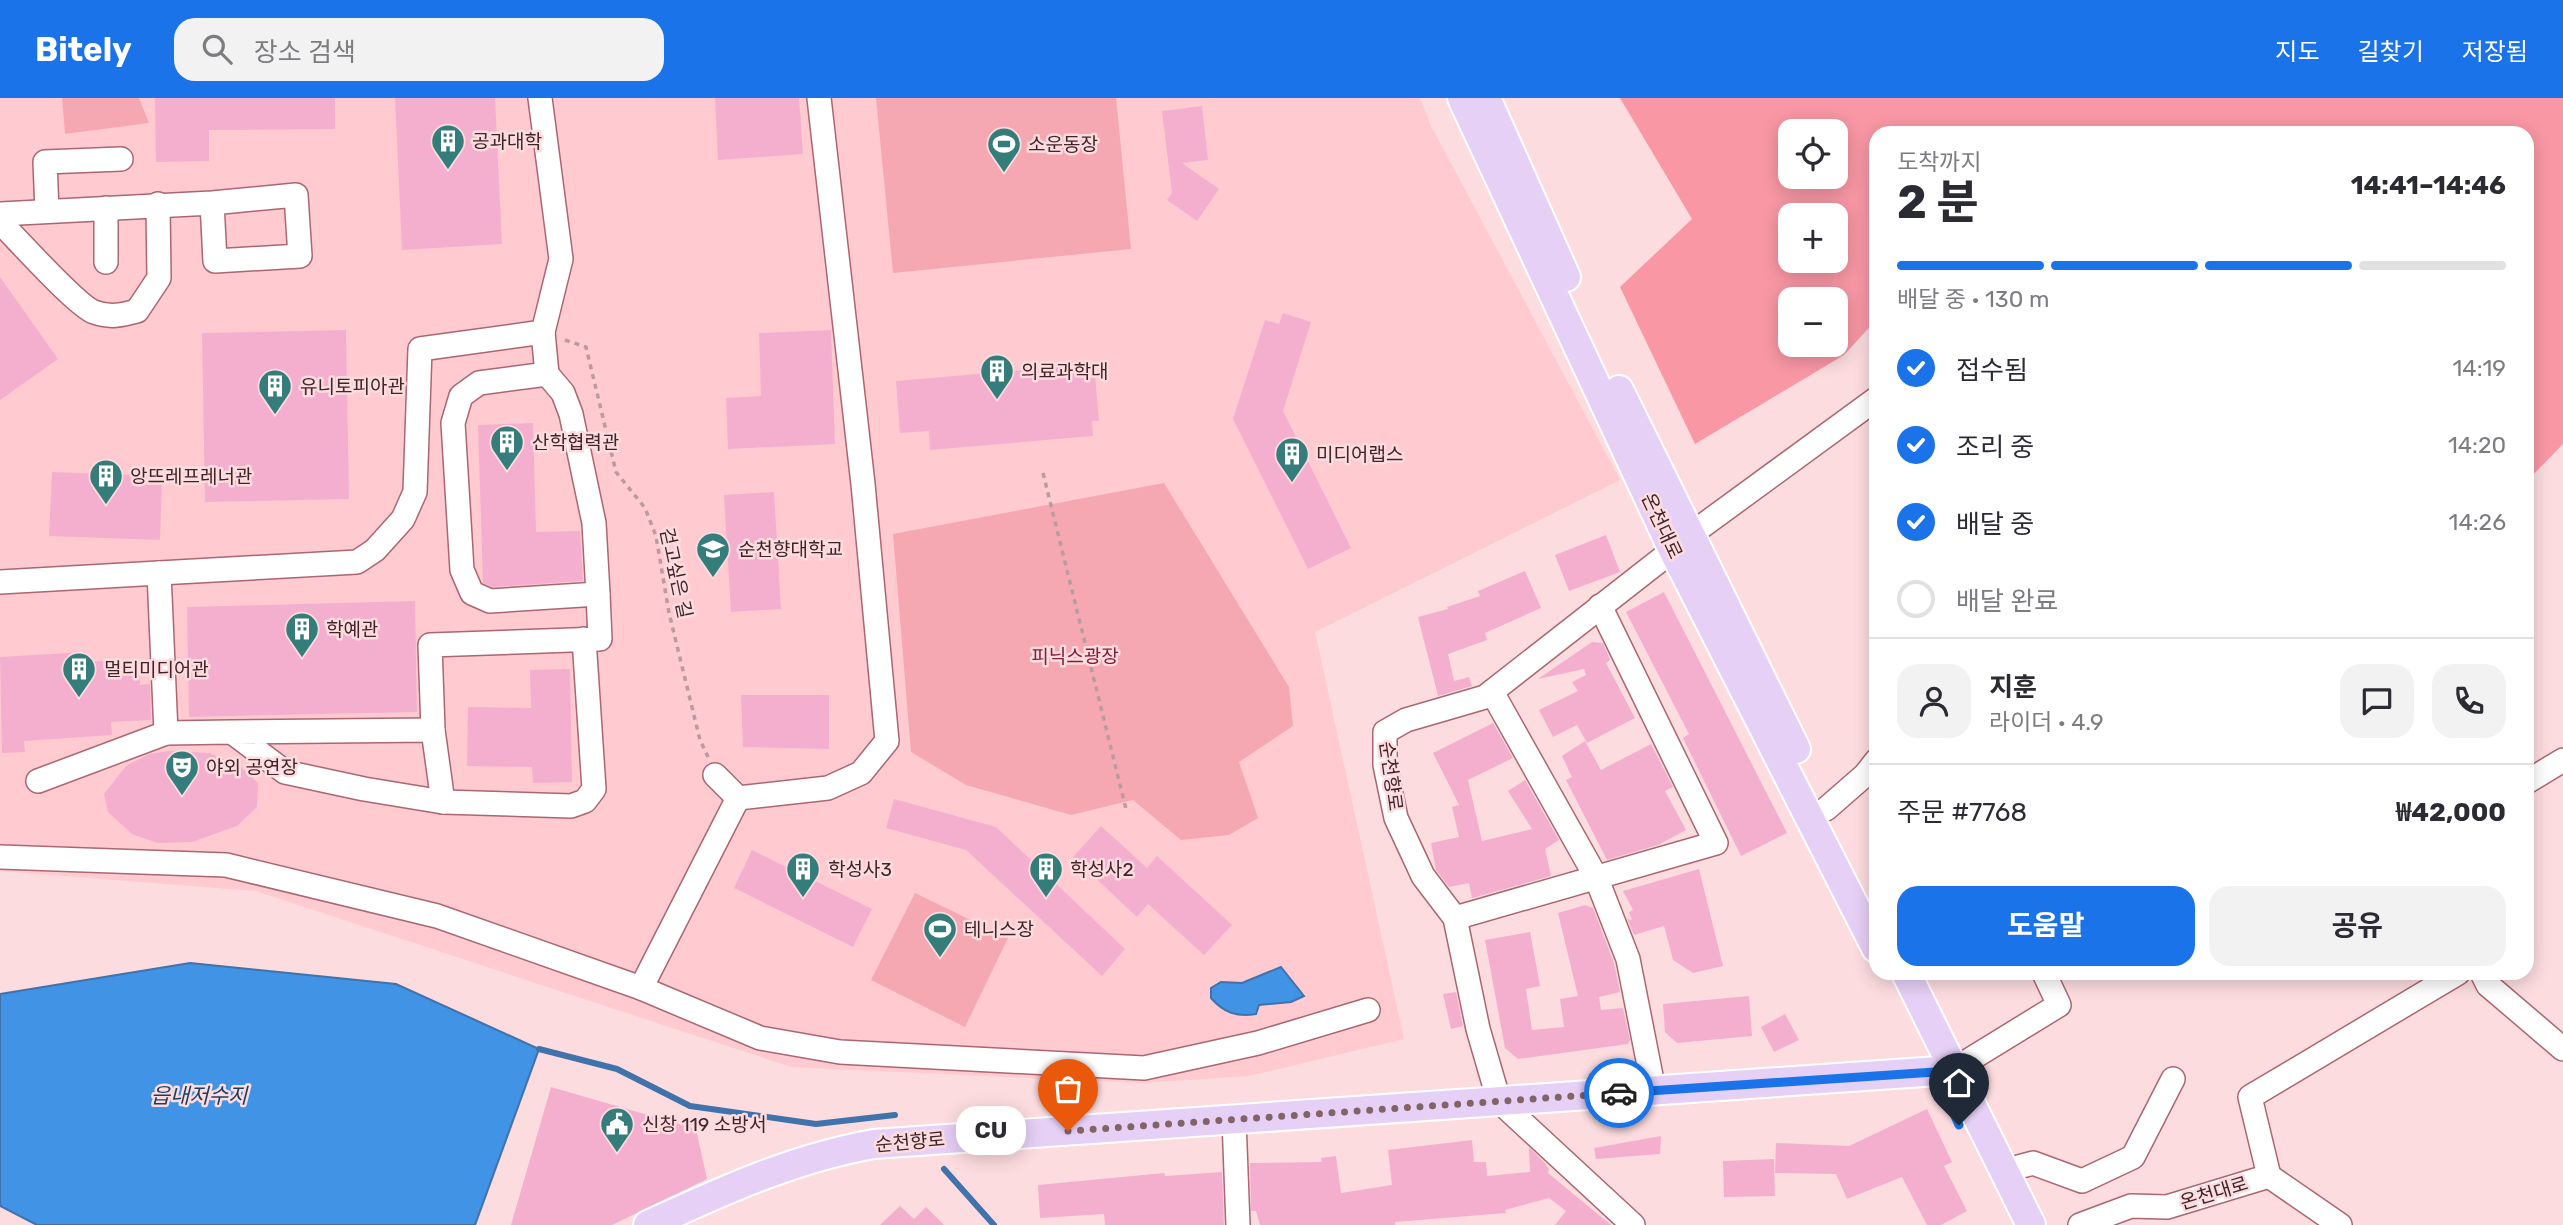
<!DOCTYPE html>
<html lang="ko">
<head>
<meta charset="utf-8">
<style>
  body { margin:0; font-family:Rubik,"Noto Sans KR",sans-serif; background:#f2f2f3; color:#2b2b33; height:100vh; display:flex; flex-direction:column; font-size:26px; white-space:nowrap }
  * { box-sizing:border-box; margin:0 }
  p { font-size:23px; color:#7c7c81 }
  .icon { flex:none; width:38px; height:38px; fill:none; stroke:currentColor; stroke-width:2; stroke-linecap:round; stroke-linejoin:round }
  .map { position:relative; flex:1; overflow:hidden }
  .sheet { position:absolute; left:1869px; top:28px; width:665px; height:854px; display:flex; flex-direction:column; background:#fff; border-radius:21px; box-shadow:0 4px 18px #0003 }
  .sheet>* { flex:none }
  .tools { position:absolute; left:1778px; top:21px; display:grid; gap:14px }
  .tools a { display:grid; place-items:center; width:70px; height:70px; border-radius:14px; background:#fff; box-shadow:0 4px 18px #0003; font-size:35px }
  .pin { position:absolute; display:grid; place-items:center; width:60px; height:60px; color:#fff; margin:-72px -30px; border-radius:50% 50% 50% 0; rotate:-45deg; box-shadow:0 0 7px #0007 }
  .pin .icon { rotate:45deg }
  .courier { position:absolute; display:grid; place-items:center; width:70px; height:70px; margin:-35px; border:5px solid #1a73e8; border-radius:50%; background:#fff; color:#222; box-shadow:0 2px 9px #0007 }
  .bubble { position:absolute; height:49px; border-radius:21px; background:#fff; box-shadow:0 4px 18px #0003; font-size:23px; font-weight:700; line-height:49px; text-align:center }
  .head em { font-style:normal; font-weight:700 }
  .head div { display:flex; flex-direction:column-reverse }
  .head { display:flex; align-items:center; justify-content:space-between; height:119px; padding:0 28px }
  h1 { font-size:46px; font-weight:700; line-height:52px }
  .bar { display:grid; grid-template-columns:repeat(4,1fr); gap:10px 7px; align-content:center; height:84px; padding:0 28px }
  .bar i { height:9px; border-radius:5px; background:#e1e1e2 }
  .bar .on { background:#1a73e8 }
  .bar p { grid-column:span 4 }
  .line { display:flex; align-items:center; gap:18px; padding:0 28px; border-top:2px solid #e1e1e2 }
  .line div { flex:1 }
  .round { display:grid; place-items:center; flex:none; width:74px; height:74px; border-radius:21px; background:#f2f2f3 }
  ol { padding:0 28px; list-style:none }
  li { display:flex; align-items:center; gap:21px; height:77px }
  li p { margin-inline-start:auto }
  li .icon { padding:7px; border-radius:50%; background:#1a73e8; color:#fff; stroke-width:4 }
  li:last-child { color:#7c7c81 }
  li i { width:38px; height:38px; border:4px solid #e1e1e2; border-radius:50% }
  .cta { display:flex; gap:14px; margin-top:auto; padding:14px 28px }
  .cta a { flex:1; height:80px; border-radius:21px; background:#1a73e8; color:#fff; font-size:28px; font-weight:700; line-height:80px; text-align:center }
  .cta a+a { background:#f2f2f3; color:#2b2b33 }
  header { display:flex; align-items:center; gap:42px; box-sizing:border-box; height:98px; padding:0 35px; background:#1a73e8; color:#fff }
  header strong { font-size:33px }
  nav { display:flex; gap:38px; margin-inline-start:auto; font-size:24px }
  .search { width:490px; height:63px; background:#f2f2f3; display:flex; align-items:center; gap:18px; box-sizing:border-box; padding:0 24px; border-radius:21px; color:#7c7c81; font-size:26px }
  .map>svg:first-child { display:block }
  .built { fill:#ffcad0 }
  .green { fill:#f6a8b2 }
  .forest { fill:#f997a5; fill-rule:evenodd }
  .water { fill:#4093e5; stroke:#4072ac; stroke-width:2 }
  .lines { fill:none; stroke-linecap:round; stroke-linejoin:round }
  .stream { stroke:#4072ac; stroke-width:6 }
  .building { fill:#f5afce }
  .minor-casing { stroke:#ac6670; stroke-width:26 }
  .major-casing { stroke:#fff; stroke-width:32 }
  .path { stroke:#ba9b9f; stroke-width:3.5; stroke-dasharray:5 5; stroke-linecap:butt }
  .minor { stroke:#fff; stroke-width:23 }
  .major { stroke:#e6d0f6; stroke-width:28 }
  .done { stroke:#826468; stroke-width:7; stroke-dasharray:0 12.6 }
  .route { stroke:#1a73e8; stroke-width:9 }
  .labels { text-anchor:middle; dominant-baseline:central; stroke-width:5; stroke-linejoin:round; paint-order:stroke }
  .poi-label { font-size:19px; fill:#412428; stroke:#fcdcdf; text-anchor:start }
  .street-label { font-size:19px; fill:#412428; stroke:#fcdcdf }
  .park-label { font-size:19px; fill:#871c38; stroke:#fcdcdf }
  .water-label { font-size:21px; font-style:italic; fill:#1b3c5e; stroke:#fcdcdf }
</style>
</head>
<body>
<header>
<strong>Bitely</strong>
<div class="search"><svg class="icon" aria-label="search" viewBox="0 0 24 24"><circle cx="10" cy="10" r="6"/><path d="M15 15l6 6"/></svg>장소 검색</div>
<nav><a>지도</a><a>길찾기</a><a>저장됨</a></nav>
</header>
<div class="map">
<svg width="2563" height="1127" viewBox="0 0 2563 1127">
  <rect width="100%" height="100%" fill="#fcdcdf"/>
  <polygon class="built" points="0,0 1420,0 1431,28 1620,382 1315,534 1404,941 1249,978 1140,985 791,969 256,793 0,773"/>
  <g class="green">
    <polygon points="62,0 139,0 149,25 65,36"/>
    <polygon points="876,0 1116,0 1131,151 893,175"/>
    <polygon points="1164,385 1289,589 1293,628 1239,664 1258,720 1229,737 1181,742 1133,702 1071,717 966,687 911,654 893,436"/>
    <polygon points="915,795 1008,840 965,929 871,882"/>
  </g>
  <path class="forest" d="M1620 0H2563V346L2527 383V35H1876V222L1844 257 1695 346 1620 189 1692 121ZM1790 33H1836V79H1790ZM1790 117H1836V163H1790ZM1790 201H1836V247H1790Z"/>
  <g class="water">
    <polygon points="190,865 396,886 539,951 475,1127 37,1127 0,1108 0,896"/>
    <path d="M1281 869 1304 898 1291 904 1259 907 1256 916C1237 919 1224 915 1211 900V890L1221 884 1242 885Z"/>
  </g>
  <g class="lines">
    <g class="stream">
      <polyline points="539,951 617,971 690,1008 816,1026 895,1017"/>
      <polyline points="944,1071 994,1127"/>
    </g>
  </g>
  <g class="building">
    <polygon points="155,0 335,0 335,31 209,32 209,63 156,64"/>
    <polygon points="395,0 495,0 502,146 402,152"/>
    <polygon points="715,0 799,0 803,56 718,62"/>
    <polygon points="1202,8 1208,62 1182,65 1219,91 1197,123 1167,102 1172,95 1162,13"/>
    <polygon points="0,179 58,261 0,302"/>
    <polygon points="1283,215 1311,224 1283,313 1351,450 1308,471 1233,321 1265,222 1279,226"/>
    <polygon points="346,232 349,401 205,404 202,235"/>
    <polygon points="831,232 835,346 728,351 726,300 761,298 759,235"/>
    <polygon points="1094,266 1099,323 1092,323 1093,338 930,352 929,333 900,335 896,283"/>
    <polygon points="533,325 536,434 580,433 583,483 493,489 483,485 478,327"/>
    <polygon points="52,374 162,378 160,442 49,438"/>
    <polygon points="774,394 781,511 731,514 724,397"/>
    <polygon points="1606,437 1620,474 1569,493 1555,457"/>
    <polygon points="1525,473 1541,510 1485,535 1487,542 1448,556 1454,583 1469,579 1472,588 1438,598 1418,519 1448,511 1447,509 1480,498 1478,493"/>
    <polygon points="1664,494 1787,735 1741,758 1683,640 1689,636 1626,514"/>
    <polygon points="415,503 417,614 189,619 187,509"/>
    <polygon points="1592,544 1603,545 1610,562 1606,565 1635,620 1587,645 1577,627 1553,639 1539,612 1578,593 1572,584 1586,577 1584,571 1538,581"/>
    <polygon points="85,554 85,564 139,561 140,587 150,586 151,622 111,624 112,637 24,643 25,654 2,655 0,559"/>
    <polygon points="570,571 572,684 533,685 532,669 467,668 468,609 531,610 530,572"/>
    <polygon points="741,597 829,597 829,651 743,649"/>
    <polygon points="1493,625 1513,660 1468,682 1482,743 1532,731 1508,693 1525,682 1559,742 1545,751 1551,778 1472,800 1469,785 1449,789 1436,772 1431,745 1459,739 1452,709 1459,707 1433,655"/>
    <polygon points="1585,643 1601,672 1651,646 1673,689 1665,693 1686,732 1658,747 1607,762 1566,682 1572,679 1562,658"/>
    <polygon points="169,653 209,655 240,668 258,685 257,709 237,728 192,744 158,745 132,736 108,714 104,696 126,668 149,656"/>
    <polygon points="894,701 996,729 1125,851 1102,878 966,752 886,730"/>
    <polygon points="1101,728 1147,770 1157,758 1232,827 1204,857 1148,806 1137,819 1073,759"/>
    <polygon points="752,752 872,811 853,849 734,790"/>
    <polygon points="1699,771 1723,868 1693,875 1673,862 1664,828 1634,837 1627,821 1632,822 1629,814 1633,812 1623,793"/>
    <polygon points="1585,807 1593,810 1614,865 1620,894 1599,899 1601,912 1623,910 1630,942 1628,946 1518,961 1505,950 1485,842 1530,834 1540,888 1526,891 1532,932 1564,929 1560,901 1578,898 1558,815"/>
    <polygon points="1456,894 1463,928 1451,931 1443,896"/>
    <polygon points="1749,898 1752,938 1677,945 1665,934 1663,906"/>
    <polygon points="1785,916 1799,942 1774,954 1761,929"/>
    <polygon points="551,989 696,1031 707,1081 612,1127 511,1127"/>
    <polygon points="1927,1011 1952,1064 1944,1068 1967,1113 1941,1127 1927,1127 1902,1079 1847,1101 1836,1076 1775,1075 1776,1045 1849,1048"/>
    <polygon points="1661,1038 1660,1056 1596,1061 1594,1050"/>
    <polygon points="1472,1042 1474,1064 1486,1064 1487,1078 1530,1074 1529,1049 1544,1064 1549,1071 1548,1075 1611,1127 1555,1127 1566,1113 1549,1100 1505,1112 1506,1115 1395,1124 1395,1127 1260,1127 1256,1113 1251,1113 1250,1065 1322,1064 1321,1060 1336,1058 1341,1095 1392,1087 1388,1052"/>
    <polygon points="1774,1061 1775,1098 1724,1099 1723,1063"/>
    <polygon points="1222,1074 1224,1127 1105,1127 1104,1116 1040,1120 1038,1087 1164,1075 1165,1078"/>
    <polygon points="900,1108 914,1121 926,1109 944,1127 880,1127"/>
  </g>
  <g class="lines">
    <g class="minor-casing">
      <g id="minor">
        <polyline points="47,113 45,64 121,61"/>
        <polyline points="0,116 212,105 296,97 300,158 215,163 212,105"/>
        <path d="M0 124C17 141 77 208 94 214 110 220 122 217 137 213L159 180 158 106"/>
        <polyline points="106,164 106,110"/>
        <polyline points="547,276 563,295 571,316 594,425 598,496"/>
        <polyline points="1690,437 1876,301"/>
        <polyline points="159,475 357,464 375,452 403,421 415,394 420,251 543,234 561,161 540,0"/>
        <polyline points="0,484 159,475 166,635 38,683"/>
        <polyline points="1492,594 1596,779 1628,861 1654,993"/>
        <polyline points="433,632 430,547 600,541 598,496 490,503 472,495 462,472 453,325 461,298 479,285 547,276 543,234"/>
        <polyline points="166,635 232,634 285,674 364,691 443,704 433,632 232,634"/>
        <polyline points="715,677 738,700 828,690 861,675 887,643 863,386 819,0"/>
        <polyline points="2527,684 2563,662"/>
        <polyline points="443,704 571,708 585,703 594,691 584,541"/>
        <polyline points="1826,711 1865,677 1876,663"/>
        <polyline points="0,759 226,767 437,818 641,890 760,940 840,954 1144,970 1258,945 1368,912"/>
        <polyline points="1455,820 1716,745 1600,508"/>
        <polyline points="2482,875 2488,887 2563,951"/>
        <polyline points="641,890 738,700"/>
        <polyline points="1953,972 2059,907 2044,875"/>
        <polyline points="1234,1021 1238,1127"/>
        <polyline points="2003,1073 2033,1065 2082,1083 2133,1059 2173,981"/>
        <polyline points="2269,1078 2250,999 2458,875"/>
        <polyline points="2269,1078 2340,1127"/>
        <polyline points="1633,1127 1499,1003 1478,931 1455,820 1423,778 1396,720 1385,667 1385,634 1406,622 1485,599 1673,452"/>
        <polyline points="2080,1127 2131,1108 2167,1109 2269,1078"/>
      </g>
    </g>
    <g class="major-casing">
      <g id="major">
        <polyline points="1462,0 1673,452 1876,850"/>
        <polyline points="1486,0 1566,179"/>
        <polyline points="1619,292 1796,651"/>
        <polyline points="1906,875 2031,1127"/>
        <path d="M648 1127C722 1093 794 1060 874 1046L1953 972"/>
      </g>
    </g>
    <g class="path">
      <polyline points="565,242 586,249 616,374 645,410 656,438 669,515 700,642 708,659"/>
      <polyline points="1043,375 1126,711"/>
    </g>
    <use href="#minor" class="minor"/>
    <use href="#major" class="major"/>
  </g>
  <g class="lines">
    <polyline class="done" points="1068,1033 1619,995"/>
    <polyline class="route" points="1619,995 1935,974 1959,1027"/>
  </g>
  <defs>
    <g id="building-pin" transform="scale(1.75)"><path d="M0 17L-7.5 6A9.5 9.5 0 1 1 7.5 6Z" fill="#357d7a" stroke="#fcdcdf"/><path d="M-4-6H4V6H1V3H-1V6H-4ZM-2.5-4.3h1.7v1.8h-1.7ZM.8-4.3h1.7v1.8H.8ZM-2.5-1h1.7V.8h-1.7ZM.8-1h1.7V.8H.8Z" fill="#fff"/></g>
    <g id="stadium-pin" transform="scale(1.75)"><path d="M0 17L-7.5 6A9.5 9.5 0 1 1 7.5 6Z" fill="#357d7a" stroke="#fcdcdf"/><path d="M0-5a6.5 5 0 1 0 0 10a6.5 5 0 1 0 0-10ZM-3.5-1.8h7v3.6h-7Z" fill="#fff"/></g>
    <g id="university-pin" transform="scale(1.75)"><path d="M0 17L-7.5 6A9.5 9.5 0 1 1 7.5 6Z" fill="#357d7a" stroke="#fcdcdf"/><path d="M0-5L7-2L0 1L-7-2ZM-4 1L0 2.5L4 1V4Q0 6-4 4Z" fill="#fff"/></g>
    <g id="theatre-pin" transform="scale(1.75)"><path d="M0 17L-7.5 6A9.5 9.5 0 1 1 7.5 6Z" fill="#357d7a" stroke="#fcdcdf"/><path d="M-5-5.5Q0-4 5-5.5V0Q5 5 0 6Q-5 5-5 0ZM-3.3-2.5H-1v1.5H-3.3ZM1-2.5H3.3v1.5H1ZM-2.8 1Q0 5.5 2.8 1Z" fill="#fff"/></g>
    <g id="civic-pin" transform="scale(1.75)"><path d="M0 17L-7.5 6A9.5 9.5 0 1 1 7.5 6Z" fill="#357d7a" stroke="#fcdcdf"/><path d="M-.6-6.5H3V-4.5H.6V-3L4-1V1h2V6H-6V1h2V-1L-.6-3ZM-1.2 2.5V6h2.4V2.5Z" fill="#fff"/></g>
  </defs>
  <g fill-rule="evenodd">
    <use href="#building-pin" x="448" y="43"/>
    <use href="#stadium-pin" x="1004" y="46"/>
    <use href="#building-pin" x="997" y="273"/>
    <use href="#building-pin" x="275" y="288"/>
    <use href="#building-pin" x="507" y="344"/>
    <use href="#building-pin" x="1292" y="356"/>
    <use href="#building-pin" x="106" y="378"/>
    <use href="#university-pin" x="713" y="451"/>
    <use href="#building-pin" x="302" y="531"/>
    <use href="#building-pin" x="79" y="571"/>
    <use href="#theatre-pin" x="182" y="669"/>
    <use href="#building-pin" x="803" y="771"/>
    <use href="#building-pin" x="1046" y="771"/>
    <use href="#stadium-pin" x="940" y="831"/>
    <use href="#civic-pin" x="617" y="1026"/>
  </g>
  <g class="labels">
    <g class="poi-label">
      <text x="472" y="43">공과대학</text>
      <text x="1028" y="46">소운동장</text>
      <text x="1021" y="273">의료과학대</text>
      <text x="300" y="288">유니토피아관</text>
      <text x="532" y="344">산학협력관</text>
      <text x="1316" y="356">미디어랩스</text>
      <text x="130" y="378">앙뜨레프레너관</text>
      <text x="738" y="451">순천향대학교</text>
      <text x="326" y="531">학예관</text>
      <text x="104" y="571">멀티미디어관</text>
      <text x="206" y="669">야외 공연장</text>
      <text x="828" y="771">학성사3</text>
      <text x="1070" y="771">학성사2</text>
      <text x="964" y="831">테니스장</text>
      <text x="642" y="1026">신창 119 소방서</text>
    </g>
    <g class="street-label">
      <text transform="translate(1662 428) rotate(65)">온천대로</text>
      <text transform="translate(676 475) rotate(78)">걷고싶은 길</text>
      <text transform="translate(1391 678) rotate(82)">순천향로</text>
      <text transform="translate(910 1044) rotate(-5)">순천향로</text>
      <text transform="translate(2214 1095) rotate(-17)">온천대로</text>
    </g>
    <g class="park-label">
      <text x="1075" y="558">피닉스광장</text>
    </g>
    <g class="water-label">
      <text x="199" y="997">읍내저수지</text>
    </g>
  </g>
</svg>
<div class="tools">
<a><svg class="icon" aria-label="locate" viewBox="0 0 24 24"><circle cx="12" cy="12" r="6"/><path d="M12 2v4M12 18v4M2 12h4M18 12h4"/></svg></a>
<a>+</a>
<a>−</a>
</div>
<div class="pin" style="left:1068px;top:1033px;background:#ea580c"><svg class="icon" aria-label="bag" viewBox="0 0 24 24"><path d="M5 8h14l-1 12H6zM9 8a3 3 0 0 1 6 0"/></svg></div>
<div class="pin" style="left:1959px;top:1027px;background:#1f2937"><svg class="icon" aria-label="home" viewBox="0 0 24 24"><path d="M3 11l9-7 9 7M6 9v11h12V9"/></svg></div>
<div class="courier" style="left:1619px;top:995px"><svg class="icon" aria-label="car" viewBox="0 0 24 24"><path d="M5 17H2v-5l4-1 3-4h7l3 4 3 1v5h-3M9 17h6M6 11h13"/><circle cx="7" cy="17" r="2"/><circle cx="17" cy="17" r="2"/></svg></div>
<div class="bubble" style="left:956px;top:1008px;width:70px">CU</div>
<section class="sheet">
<div class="head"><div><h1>2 분</h1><p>도착까지</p></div><em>14:41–14:46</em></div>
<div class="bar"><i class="on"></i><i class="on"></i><i class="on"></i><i></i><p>배달 중 · 130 m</p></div>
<ol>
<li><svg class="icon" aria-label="check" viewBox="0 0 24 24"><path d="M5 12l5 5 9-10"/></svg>접수됨<p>14:19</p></li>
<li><svg class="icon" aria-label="check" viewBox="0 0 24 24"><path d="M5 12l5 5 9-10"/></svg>조리 중<p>14:20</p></li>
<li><svg class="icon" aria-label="check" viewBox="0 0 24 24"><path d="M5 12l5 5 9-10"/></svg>배달 중<p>14:26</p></li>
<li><i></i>배달 완료</li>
</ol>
<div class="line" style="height:126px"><a class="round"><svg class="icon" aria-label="person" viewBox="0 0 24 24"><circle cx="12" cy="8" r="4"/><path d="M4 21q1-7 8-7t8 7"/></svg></a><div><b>지훈</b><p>라이더 · 4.9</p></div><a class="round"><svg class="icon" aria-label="chat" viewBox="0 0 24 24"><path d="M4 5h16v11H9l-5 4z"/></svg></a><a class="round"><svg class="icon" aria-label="phone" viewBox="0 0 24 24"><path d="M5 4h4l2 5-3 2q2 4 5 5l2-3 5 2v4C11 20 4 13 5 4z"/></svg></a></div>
<div class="line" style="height:91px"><div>주문 #7768</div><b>₩42,000</b></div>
<div class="cta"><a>도움말</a><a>공유</a></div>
</section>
</div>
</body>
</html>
